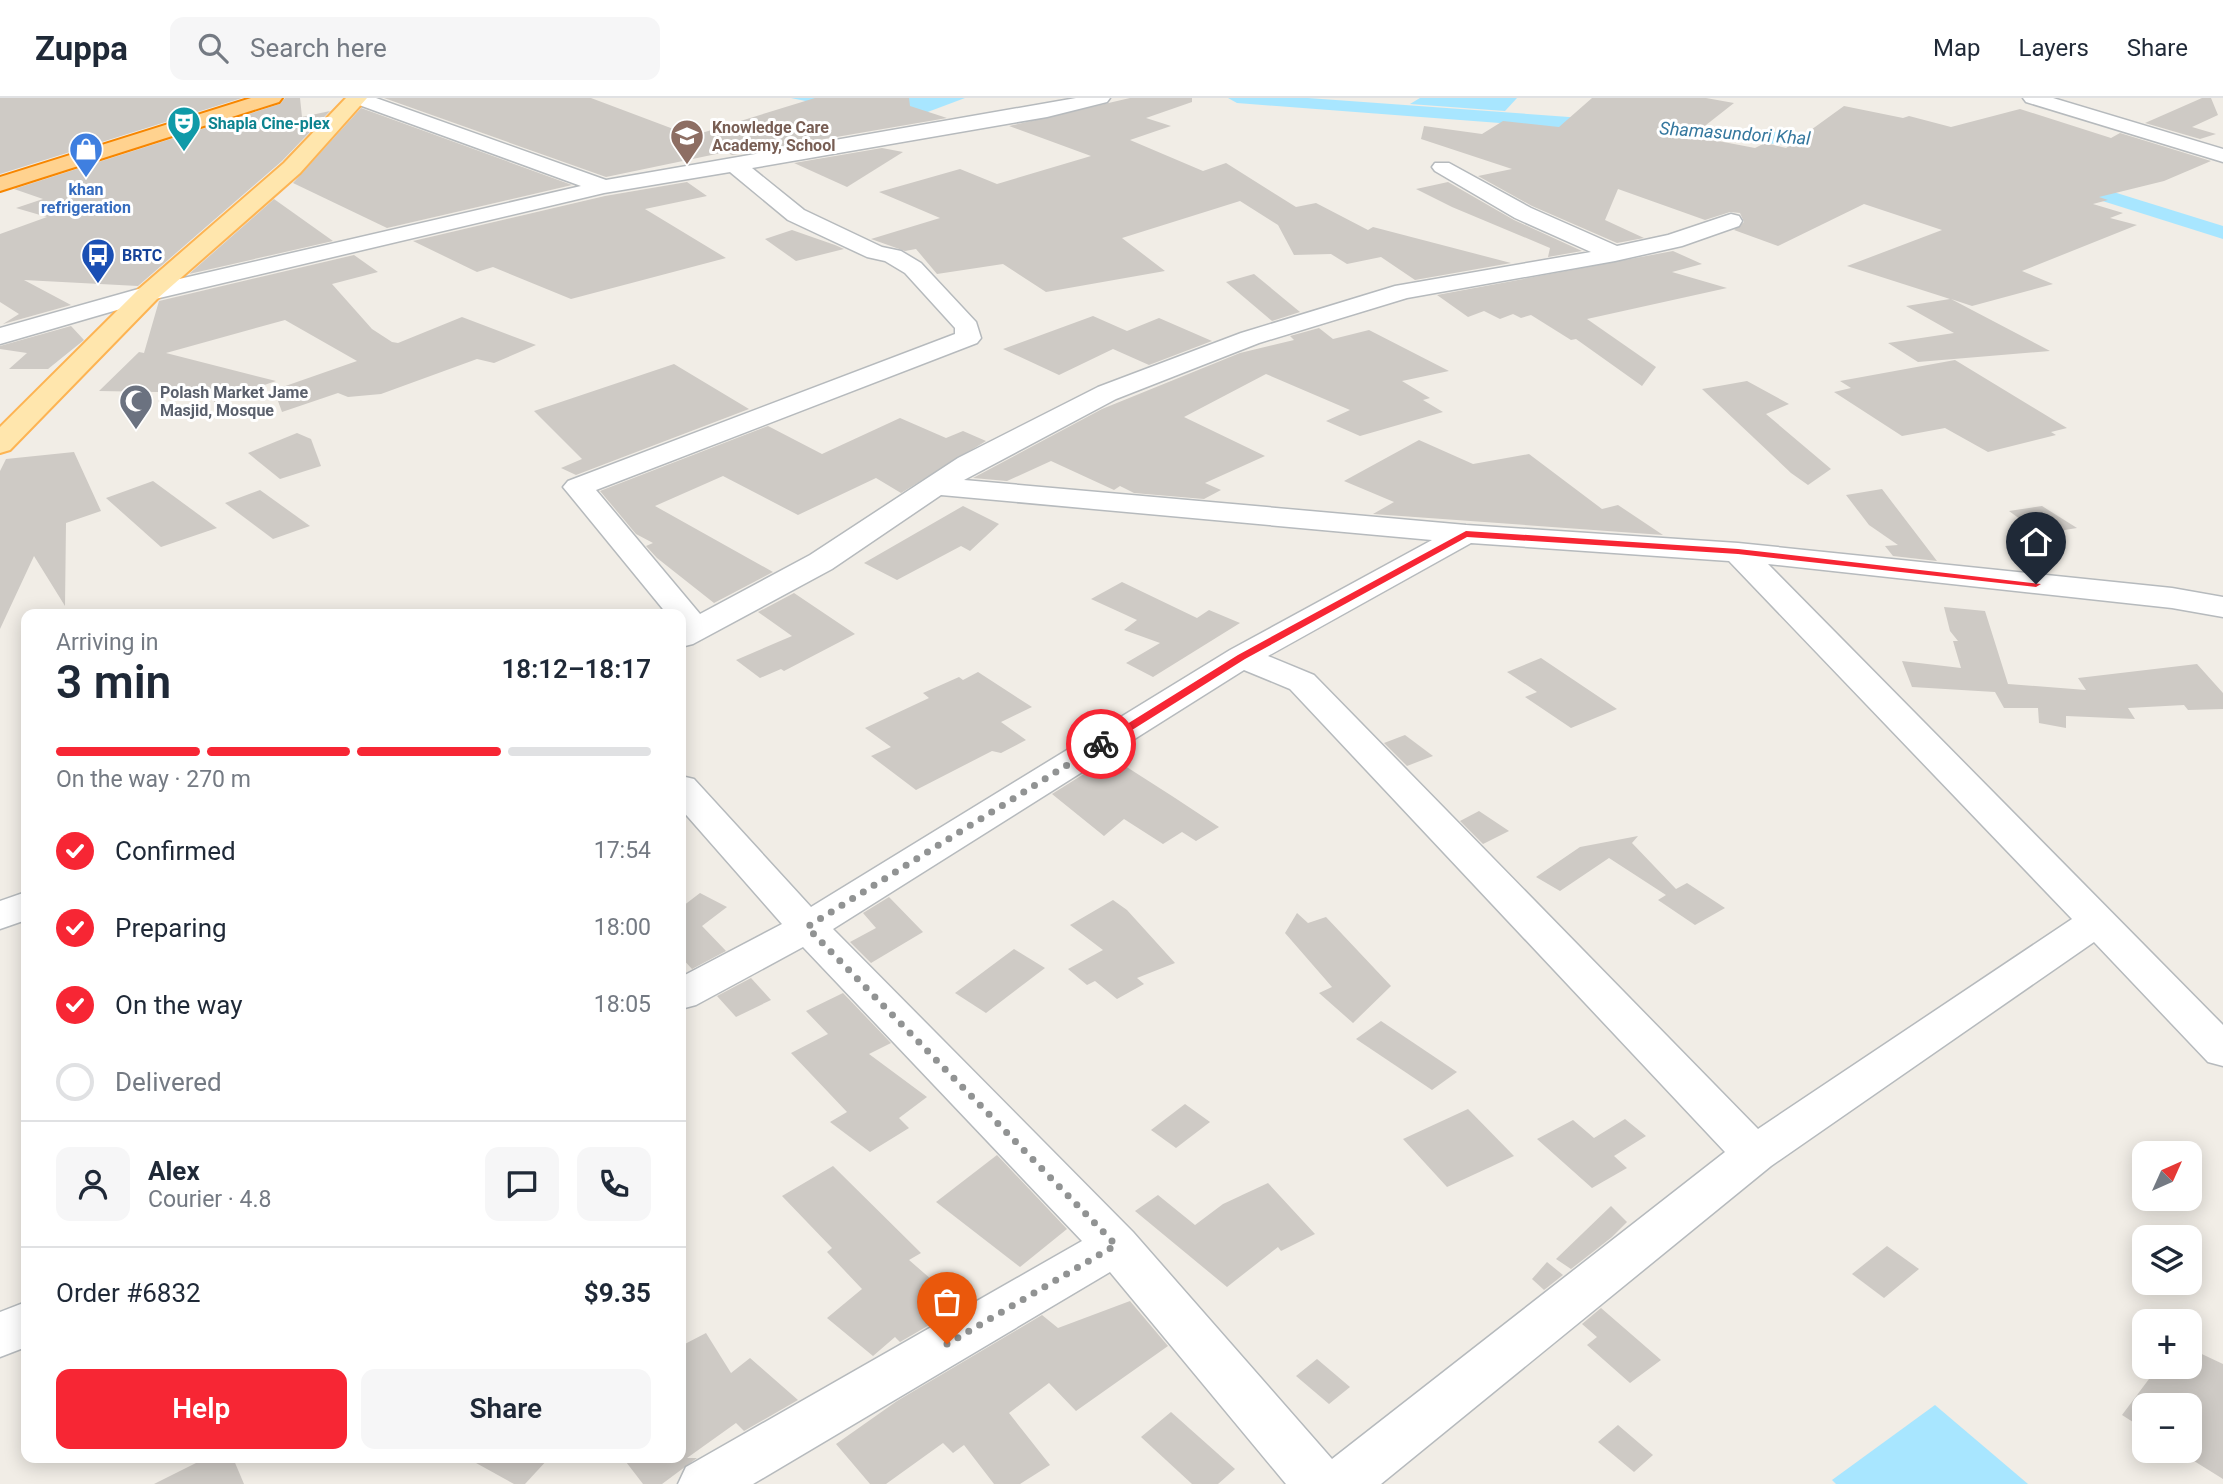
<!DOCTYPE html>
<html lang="en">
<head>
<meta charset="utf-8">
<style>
  body { margin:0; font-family:Roboto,sans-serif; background:#f6f6f7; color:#1f2937; height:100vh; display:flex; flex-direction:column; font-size:26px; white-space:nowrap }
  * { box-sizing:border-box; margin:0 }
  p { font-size:23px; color:#747a83 }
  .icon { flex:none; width:38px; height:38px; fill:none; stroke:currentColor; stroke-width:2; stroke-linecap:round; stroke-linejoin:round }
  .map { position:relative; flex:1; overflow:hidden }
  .panel { position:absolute; left:21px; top:511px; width:665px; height:854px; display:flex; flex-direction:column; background:#fff; border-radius:14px; box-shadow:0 4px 18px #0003 }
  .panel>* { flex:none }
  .needle { width:46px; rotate:45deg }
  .fabs { position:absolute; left:2132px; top:1043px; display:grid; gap:14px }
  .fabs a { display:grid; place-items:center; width:70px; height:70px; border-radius:14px; background:#fff; box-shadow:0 4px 18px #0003; font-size:35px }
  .pin { position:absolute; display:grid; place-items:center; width:60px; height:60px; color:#fff; margin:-72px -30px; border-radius:50% 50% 50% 0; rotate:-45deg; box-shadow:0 0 7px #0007 }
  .pin .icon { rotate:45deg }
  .courier { position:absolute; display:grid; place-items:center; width:70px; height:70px; margin:-35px; border:5px solid #f72634; border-radius:50%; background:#fff; color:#222; box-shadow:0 2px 9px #0007 }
  .overview em { font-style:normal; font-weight:600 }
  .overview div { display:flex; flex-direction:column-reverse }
  .overview { display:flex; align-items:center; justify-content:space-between; height:119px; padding:0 35px }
  h1 { font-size:46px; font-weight:600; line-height:52px }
  .bar { display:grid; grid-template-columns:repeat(4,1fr); gap:10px 7px; align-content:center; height:84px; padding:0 35px }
  .bar i { height:9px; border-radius:5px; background:#e0e1e3 }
  .bar .selected { background:#f72634 }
  .bar p { grid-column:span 4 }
  .line { display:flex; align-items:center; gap:18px; padding:0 35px; border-top:2px solid #e0e1e3 }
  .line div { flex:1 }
  .round { display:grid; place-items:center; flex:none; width:74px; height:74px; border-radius:14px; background:#f6f6f7 }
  ol { padding:0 35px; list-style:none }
  li { display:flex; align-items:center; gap:21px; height:77px }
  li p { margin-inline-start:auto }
  li .icon { padding:7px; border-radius:50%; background:#f72634; color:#fff; stroke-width:4 }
  li:last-child { color:#747a83 }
  li i { width:38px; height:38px; border:4px solid #e0e1e3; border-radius:50% }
  .cta { display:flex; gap:14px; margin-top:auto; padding:14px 35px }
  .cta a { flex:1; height:80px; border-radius:14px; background:#f72634; color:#fff; font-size:28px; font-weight:600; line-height:80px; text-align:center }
  .cta a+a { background:#f6f6f7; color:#1f2937 }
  header { display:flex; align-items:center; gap:42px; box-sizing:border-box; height:98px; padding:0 35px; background:#fff; border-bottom:2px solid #e0e1e3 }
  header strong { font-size:33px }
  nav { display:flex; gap:38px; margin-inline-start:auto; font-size:24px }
  .search { width:490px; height:63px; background:#f6f6f7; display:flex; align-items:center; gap:18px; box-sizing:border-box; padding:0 24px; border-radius:14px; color:#747a83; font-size:26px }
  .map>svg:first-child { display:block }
  .water { fill:#a8e6ff }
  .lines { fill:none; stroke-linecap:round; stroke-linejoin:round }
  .canal { fill:#a8e6ff; fill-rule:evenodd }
  .building { fill:#cecac5 }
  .minor-casing { stroke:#b6babd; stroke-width:3 }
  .major-casing { stroke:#fdb453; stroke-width:4 }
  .highway-casing { stroke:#f78600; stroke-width:4 }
  .minor { fill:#fff; fill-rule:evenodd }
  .major { fill:#ffe6ad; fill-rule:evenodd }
  .highway { fill:#ffd28f; fill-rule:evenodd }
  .route { fill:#f72634 }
  .done { stroke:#919393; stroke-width:7; stroke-dasharray:0 12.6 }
  .labels { text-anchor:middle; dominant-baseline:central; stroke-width:6; stroke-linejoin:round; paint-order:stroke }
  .far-culture-label { font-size:16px; font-weight:bold; fill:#0d838f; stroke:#fff; text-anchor:start }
  .far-education-label { font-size:16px; font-weight:bold; fill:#785e54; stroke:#fff; text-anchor:start }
  .far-shop-label { font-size:16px; font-weight:bold; fill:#366cbe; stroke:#fff }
  .far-transit-label { font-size:16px; font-weight:bold; fill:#164399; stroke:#fff; text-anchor:start }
  .far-worship-label { font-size:16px; font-weight:bold; fill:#5b616d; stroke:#fff; text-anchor:start }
  .far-water-label { font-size:18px; font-style:italic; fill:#34779e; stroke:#fff }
</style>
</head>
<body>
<header>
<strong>Zuppa</strong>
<div class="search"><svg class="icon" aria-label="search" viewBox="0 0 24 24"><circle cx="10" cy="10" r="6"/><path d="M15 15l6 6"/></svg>Search here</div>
<nav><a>Map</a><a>Layers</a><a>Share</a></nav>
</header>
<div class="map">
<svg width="2223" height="1386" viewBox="0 0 2223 1386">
  <rect width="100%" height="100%" fill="#f1ede6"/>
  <g class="water">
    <polygon points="791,0 965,0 925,15 820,6"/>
    <polygon points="1420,0 1517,0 1505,13 1410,6"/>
    <polygon points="1935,1307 2028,1386 1836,1386 1832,1382"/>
  </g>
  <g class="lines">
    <g class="canal">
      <polygon points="1228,0 1308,0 1844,39 1853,45 1844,51 1237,5"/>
      <polygon points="2062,78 2223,128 2223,141 2055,88 2052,84 2055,80"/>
    </g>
  </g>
  <g class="building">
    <polygon points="0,0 242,0 0,76"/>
    <polygon points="285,0 300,0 302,19 330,13 282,63 138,188 24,182 71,207 3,226 19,216 0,204 0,136 47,119 16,110 43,101 14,91 280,6"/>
    <polygon points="384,0 591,0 692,38 815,0 909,0 910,8 947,20 732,57 726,54 606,79"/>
    <polygon points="1130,0 1192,0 1192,4 1146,20 1171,28 1130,42 1203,73 1226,65 1296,109 1316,105 1368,132 1373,129 1511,165 1415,182 1381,159 1347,166 1331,156 1294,157 1278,127 1240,103 1122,140 1165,173 1046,194 1003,166 937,176 916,151 905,153 871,141 940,120 879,94 960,71 997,86 1091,58 1009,28"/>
    <polygon points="1592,0 1706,0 1734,5 1692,38 1755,50 1765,45 1786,50 1844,8 1903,20 1909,18 1951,29 2020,11 2111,40 2120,35 2211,63 2164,83 2099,99 2108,102 2093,106 2123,115 2110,120 2137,127 2022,173 2053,186 1972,208 1951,201 2050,253 1918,264 1888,245 1954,235 1906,208 1950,201 1847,168 1942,132 1864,106 1778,148 1734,132 1744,124 1740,115 1730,114 1705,122 1618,91 1605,122 1644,140 1617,145 1532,108 1478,78 1512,71 1421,41 1424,28 1482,36 1503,23 1559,29"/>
    <polygon points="2202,0 2211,0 2218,17 2192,29 2216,36 2200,41 2145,25"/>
    <polygon points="361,10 572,87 387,130 293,85"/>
    <polygon points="882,50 903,54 847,89 794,65"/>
    <polygon points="687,84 707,98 645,111 726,160 571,201 493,169 477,174 413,143 605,98"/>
    <polygon points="1448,84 1514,122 1582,153 1548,159 1550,150 1452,109 1416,91"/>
    <polygon points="274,101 333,143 189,176"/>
    <polygon points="792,132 835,147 844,151 796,163 765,141"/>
    <polygon points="1673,153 1702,166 1672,174 1727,190 1587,221 1656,269 1642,288 1576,241 1571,242 1531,217 1521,220 1513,216 1500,221 1484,213 1468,219 1437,197"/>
    <polygon points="354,157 378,174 332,186 372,231 392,244 398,245 462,219 536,247 494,265 477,261 381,296 348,299 338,295 282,314 274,292 357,263 285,222 166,255 276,283 214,304 213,295 99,293 139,254 144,255 159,203"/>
    <polygon points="1254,176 1300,214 1272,223 1226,184"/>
    <polygon points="1093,218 1127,233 1159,220 1212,243 1149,267 1113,251 1059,277 1003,251"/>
    <polygon points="71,228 84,242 48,271 9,271 27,255 0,251 0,248"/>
    <polygon points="1319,230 1333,241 1369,232 1449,273 1402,283 1430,300 1423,302 1443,314 1360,338 1326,323 1350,312 1266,276 1184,319 1265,358 1205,385 1221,392 1204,401 1134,395 1120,388 1114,392 1051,363 1007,383 973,380 1102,311 1240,255 1294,242 1290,238"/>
    <polygon points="1955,262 2067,330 2051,334 2056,337 1988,354 1945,330 1902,338 1834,294 1851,290 1840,283"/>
    <polygon points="674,266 749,311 576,377 561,370 582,361 534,313"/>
    <polygon points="1747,283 1789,306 1766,316 1831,371 1808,387 1791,375 1702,291"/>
    <polygon points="900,320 946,340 963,333 986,343 901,395 876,380 798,417 723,378 655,408 773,474 714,505 657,460 646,448 653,445 636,436 600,393 768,328 822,356"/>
    <polygon points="297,335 311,341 321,368 280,381 248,355"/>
    <polygon points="1419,342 1473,366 1529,356 1602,411 1618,407 1663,437 1373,416 1394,404 1344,383"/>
    <polygon points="74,354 101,413 66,425 65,508 34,458 0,531 0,373 6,361"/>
    <polygon points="153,383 217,430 161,449 106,400"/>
    <polygon points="1882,391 1937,463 1893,458 1885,448 1898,447 1869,427 1846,397"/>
    <polygon points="260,392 310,428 273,441 225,405"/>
    <polygon points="963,408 999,426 970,453 961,448 897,482 864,465"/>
    <polygon points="2042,408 2077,430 2040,436 2009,413"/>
    <polygon points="1122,484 1197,520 1209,512 1240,525 1153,579 1126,565 1160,545 1124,532 1137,522 1091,501"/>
    <polygon points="794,495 855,536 784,573 781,571 760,580 736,562 792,538 758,514"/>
    <polygon points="1944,509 1985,513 2008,586 2086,592 2078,580 2197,566 2223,595 2223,611 2188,612 2184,607 2128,610 2135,621 2066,618 2066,630 2039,625 2038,610 2004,610 1995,594 1912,589 1902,563 1961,570 1953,543 1958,543 1950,533"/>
    <polygon points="1541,560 1617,611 1571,630 1525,599 1537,594 1507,574"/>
    <polygon points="978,574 1032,609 1001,624 1026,642 1001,655 992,653 916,692 871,658 891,649 865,630 929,600 923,595 959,579 963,582"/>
    <polygon points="1405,637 1433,658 1407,668 1384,645"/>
    <polygon points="1111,659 1172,698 1219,729 1196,743 1182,734 1163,746 1124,721 1104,738 1052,696"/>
    <polygon points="1479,713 1509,733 1483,746 1460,723"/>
    <polygon points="1638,738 1632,745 1676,791 1687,785 1725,810 1695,827 1658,802 1666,797 1609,760 1560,793 1536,779 1580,749"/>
    <polygon points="700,795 727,809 702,828 726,853 692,871 681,859 681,805 683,808"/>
    <polygon points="889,799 923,834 871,865 850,844 876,830 863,815"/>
    <polygon points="1113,802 1127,812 1175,865 1137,880 1144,886 1117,901 1095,883 1087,887 1068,871 1103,852 1070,827"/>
    <polygon points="1297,815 1308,825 1326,819 1391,888 1353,925 1319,895 1332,889 1285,835"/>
    <polygon points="1014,851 1045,870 986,915 955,895"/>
    <polygon points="751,880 771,902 736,919 717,898"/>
    <polygon points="843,895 891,945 869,956 927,999 899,1020 909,1030 870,1054 830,1024 847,1014 791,955 828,936 806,913"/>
    <polygon points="1381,923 1457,974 1432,992 1356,941"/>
    <polygon points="1185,1006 1210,1024 1176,1050 1151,1032"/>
    <polygon points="1468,1011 1514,1058 1447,1089 1403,1041"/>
    <polygon points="1625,1021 1646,1038 1614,1058 1627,1070 1592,1090 1537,1041 1573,1022 1594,1040"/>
    <polygon points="997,1057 1067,1131 1020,1169 936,1104"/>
    <polygon points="833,1068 921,1155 909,1162 962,1208 900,1244 895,1239 873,1258 827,1220 862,1191 827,1154 832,1150 782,1098"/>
    <polygon points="1268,1085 1315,1136 1281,1153 1278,1149 1227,1189 1135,1113 1158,1097 1195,1127 1223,1106"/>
    <polygon points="1611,1108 1627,1124 1612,1139 1571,1171 1556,1161"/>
    <polygon points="1887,1148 1919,1171 1884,1200 1852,1176"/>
    <polygon points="1547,1164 1563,1177 1544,1192 1532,1181"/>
    <polygon points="1130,1203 1168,1248 1076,1313 1049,1285 1009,1315 1050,1367 1020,1386 994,1386 964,1347 953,1355 943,1345 886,1386 870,1386 836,1346 897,1303 1042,1217 1058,1230"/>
    <polygon points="1601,1210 1661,1262 1630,1285 1587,1247 1597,1239 1582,1226"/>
    <polygon points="706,1235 731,1275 750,1260 798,1302 744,1333 736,1325 687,1360 697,1360 662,1386 643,1386 623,1360 681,1360 681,1248"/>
    <polygon points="2189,1250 2223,1266 2223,1381 2178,1353 2189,1353 2189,1307 2144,1307 2144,1331 2122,1317 2158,1269 2189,1269"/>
    <polygon points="1317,1261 1350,1289 1329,1306 1296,1278"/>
    <polygon points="1171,1314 1235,1371 1218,1386 1192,1386 1141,1339"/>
    <polygon points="1618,1327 1653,1357 1634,1374 1598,1344"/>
    <polygon points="206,1360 233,1360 244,1386 154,1386"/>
    <polygon points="467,1360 549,1360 525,1386 514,1386"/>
  </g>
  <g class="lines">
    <g class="minor-casing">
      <g id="minor">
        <path d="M348 0H376L606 82 1076 0H1110L1107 4 1047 19 752 70 804 112 882 149 901 153 921 165 976 224 981 240 977 245 596 392 700 516 810 457 958 360 1098 289 1241 235 1395 188 1591 154 1515 120 1435 73 1432 69 1435 65H1449L1531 110 1617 148 1668 137 1731 116 1739 118 1742 123 1739 128 1682 148 1615 163 1407 200 1259 245 1116 301 964 382 1466 427 1738 445 2172 490 2223 499V519L2172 510 1768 466 2223 927V968L2208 964 2094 844 1771 1068 1381 1386H1286L1110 1174 753 1386H678L686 1369 1082 1143 803 849 696 907 681 911V879L782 826 681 711V678L694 681 811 809 1230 552 1432 442 941 397 832 471 693 546 681 549V516H667L568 395 563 389 568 383 955 236V230L905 175 885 163 867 159 788 122 730 74 604 95 155 201 0 246V230L149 188 581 88 351 4ZM1471 445 1729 463 2072 821 1758 1031 1314 577 1268 558ZM1244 572 1290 591 1725 1054 1332 1361 1133 1134 833 831Z"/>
        <polygon points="2023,0 2053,0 2223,51 2223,64 2026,4"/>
        <polygon points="26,794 26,822 0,831 0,803"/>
        <polygon points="26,1204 26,1249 0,1259 0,1214"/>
      </g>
    </g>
    <g class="major-casing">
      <polygon id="major" points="346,0 367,0 300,75 158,200 10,352 0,355 0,329 140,190 284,65"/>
    </g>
    <g class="highway-casing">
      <polygon id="highway" points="251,0 282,0 279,4 0,93 0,79"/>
    </g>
    <use href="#minor" class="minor"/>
    <use href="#major" class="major"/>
    <use href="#highway" class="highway"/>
  </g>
  <polygon class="route" points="1466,433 1738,451 2041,486 2036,489 1738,456 1467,439 1245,561 1105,649 1095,646 1238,557"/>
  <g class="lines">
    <polyline class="done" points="947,1246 1116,1147 807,829 1101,646"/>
  </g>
  <defs>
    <g id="theatre-pin" transform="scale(1.75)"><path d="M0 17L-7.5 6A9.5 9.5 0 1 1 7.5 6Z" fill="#0f9aa8" stroke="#fff"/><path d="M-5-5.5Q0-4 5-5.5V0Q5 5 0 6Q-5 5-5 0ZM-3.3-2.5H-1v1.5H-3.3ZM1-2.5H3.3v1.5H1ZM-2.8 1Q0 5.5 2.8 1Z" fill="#fff"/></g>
    <g id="school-pin" transform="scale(1.75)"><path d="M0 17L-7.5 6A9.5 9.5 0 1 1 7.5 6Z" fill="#8d6e63" stroke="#fff"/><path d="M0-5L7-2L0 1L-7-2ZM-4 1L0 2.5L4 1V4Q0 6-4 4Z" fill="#fff"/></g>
    <g id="shop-pin" transform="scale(1.75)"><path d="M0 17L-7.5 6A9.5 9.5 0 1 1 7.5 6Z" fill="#3f7fe0" stroke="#fff"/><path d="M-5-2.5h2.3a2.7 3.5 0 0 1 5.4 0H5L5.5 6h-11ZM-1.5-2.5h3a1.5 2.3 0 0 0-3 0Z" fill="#fff"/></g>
    <g id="bus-pin" transform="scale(1.75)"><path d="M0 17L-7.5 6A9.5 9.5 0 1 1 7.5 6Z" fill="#1a4fb4" stroke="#fff"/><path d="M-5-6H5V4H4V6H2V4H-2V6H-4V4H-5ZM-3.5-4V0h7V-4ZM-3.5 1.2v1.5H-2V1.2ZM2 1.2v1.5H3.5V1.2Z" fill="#fff"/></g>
    <g id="mosque-pin" transform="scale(1.75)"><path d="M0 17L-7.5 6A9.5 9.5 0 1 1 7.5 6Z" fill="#6b7280" stroke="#fff"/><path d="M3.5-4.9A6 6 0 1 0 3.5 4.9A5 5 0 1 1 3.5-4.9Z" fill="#fff"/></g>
  </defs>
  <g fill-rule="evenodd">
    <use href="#theatre-pin" x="184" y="25"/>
    <use href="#school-pin" x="687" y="38"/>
    <use href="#shop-pin" x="86" y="51"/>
    <use href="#bus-pin" x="98" y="157"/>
    <use href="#mosque-pin" x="136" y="303"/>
  </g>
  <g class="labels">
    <g class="far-culture-label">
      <text x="208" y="25">Shapla Cine-plex</text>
    </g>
    <g class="far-education-label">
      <text x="712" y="29">Knowledge Care<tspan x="712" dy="18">Academy, School</tspan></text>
    </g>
    <g class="far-shop-label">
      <text x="86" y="91">khan<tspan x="86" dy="18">refrigeration</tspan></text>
    </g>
    <g class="far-transit-label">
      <text x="122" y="157">BRTC</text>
    </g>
    <g class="far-worship-label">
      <text x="160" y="294">Polash Market Jame<tspan x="160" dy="18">Masjid, Mosque</tspan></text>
    </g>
    <g class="far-water-label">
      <text transform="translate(1735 35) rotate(4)">Shamasundori Khal</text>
    </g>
  </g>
</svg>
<div class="fabs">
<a><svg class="needle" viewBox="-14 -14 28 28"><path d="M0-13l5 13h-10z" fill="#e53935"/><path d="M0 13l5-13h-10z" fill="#747a83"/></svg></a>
<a><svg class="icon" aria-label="layers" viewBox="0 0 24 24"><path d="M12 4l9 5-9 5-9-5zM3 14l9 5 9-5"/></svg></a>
<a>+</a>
<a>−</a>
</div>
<div class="pin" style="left:947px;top:1246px;background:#ea580c"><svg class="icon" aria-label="bag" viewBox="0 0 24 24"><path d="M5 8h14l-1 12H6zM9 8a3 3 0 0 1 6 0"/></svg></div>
<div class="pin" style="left:2036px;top:486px;background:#1f2937"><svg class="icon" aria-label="home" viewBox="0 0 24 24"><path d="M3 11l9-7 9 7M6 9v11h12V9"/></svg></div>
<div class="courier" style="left:1101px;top:646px"><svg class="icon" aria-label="bike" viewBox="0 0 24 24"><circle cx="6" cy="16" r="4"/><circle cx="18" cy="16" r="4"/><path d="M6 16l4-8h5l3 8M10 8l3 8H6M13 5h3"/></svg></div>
<section class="panel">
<div class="overview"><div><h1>3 min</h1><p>Arriving in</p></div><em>18:12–18:17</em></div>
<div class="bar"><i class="selected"></i><i class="selected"></i><i class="selected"></i><i></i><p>On the way · 270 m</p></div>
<ol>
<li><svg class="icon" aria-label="check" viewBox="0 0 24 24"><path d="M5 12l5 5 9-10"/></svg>Confirmed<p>17:54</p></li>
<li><svg class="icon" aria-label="check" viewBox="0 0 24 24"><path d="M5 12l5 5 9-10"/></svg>Preparing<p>18:00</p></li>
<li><svg class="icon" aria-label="check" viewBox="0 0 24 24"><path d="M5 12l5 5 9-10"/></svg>On the way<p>18:05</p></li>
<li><i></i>Delivered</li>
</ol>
<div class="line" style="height:126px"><a class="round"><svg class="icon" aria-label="person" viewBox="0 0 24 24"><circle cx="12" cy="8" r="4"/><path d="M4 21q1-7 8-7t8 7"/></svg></a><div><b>Alex</b><p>Courier · 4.8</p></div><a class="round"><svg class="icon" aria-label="chat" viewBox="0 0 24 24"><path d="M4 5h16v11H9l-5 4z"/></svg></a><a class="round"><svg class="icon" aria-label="phone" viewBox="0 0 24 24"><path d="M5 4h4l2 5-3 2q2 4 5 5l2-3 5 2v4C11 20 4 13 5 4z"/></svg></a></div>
<div class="line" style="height:91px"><div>Order #6832</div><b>$9.35</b></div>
<div class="cta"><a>Help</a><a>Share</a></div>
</section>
</div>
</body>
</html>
